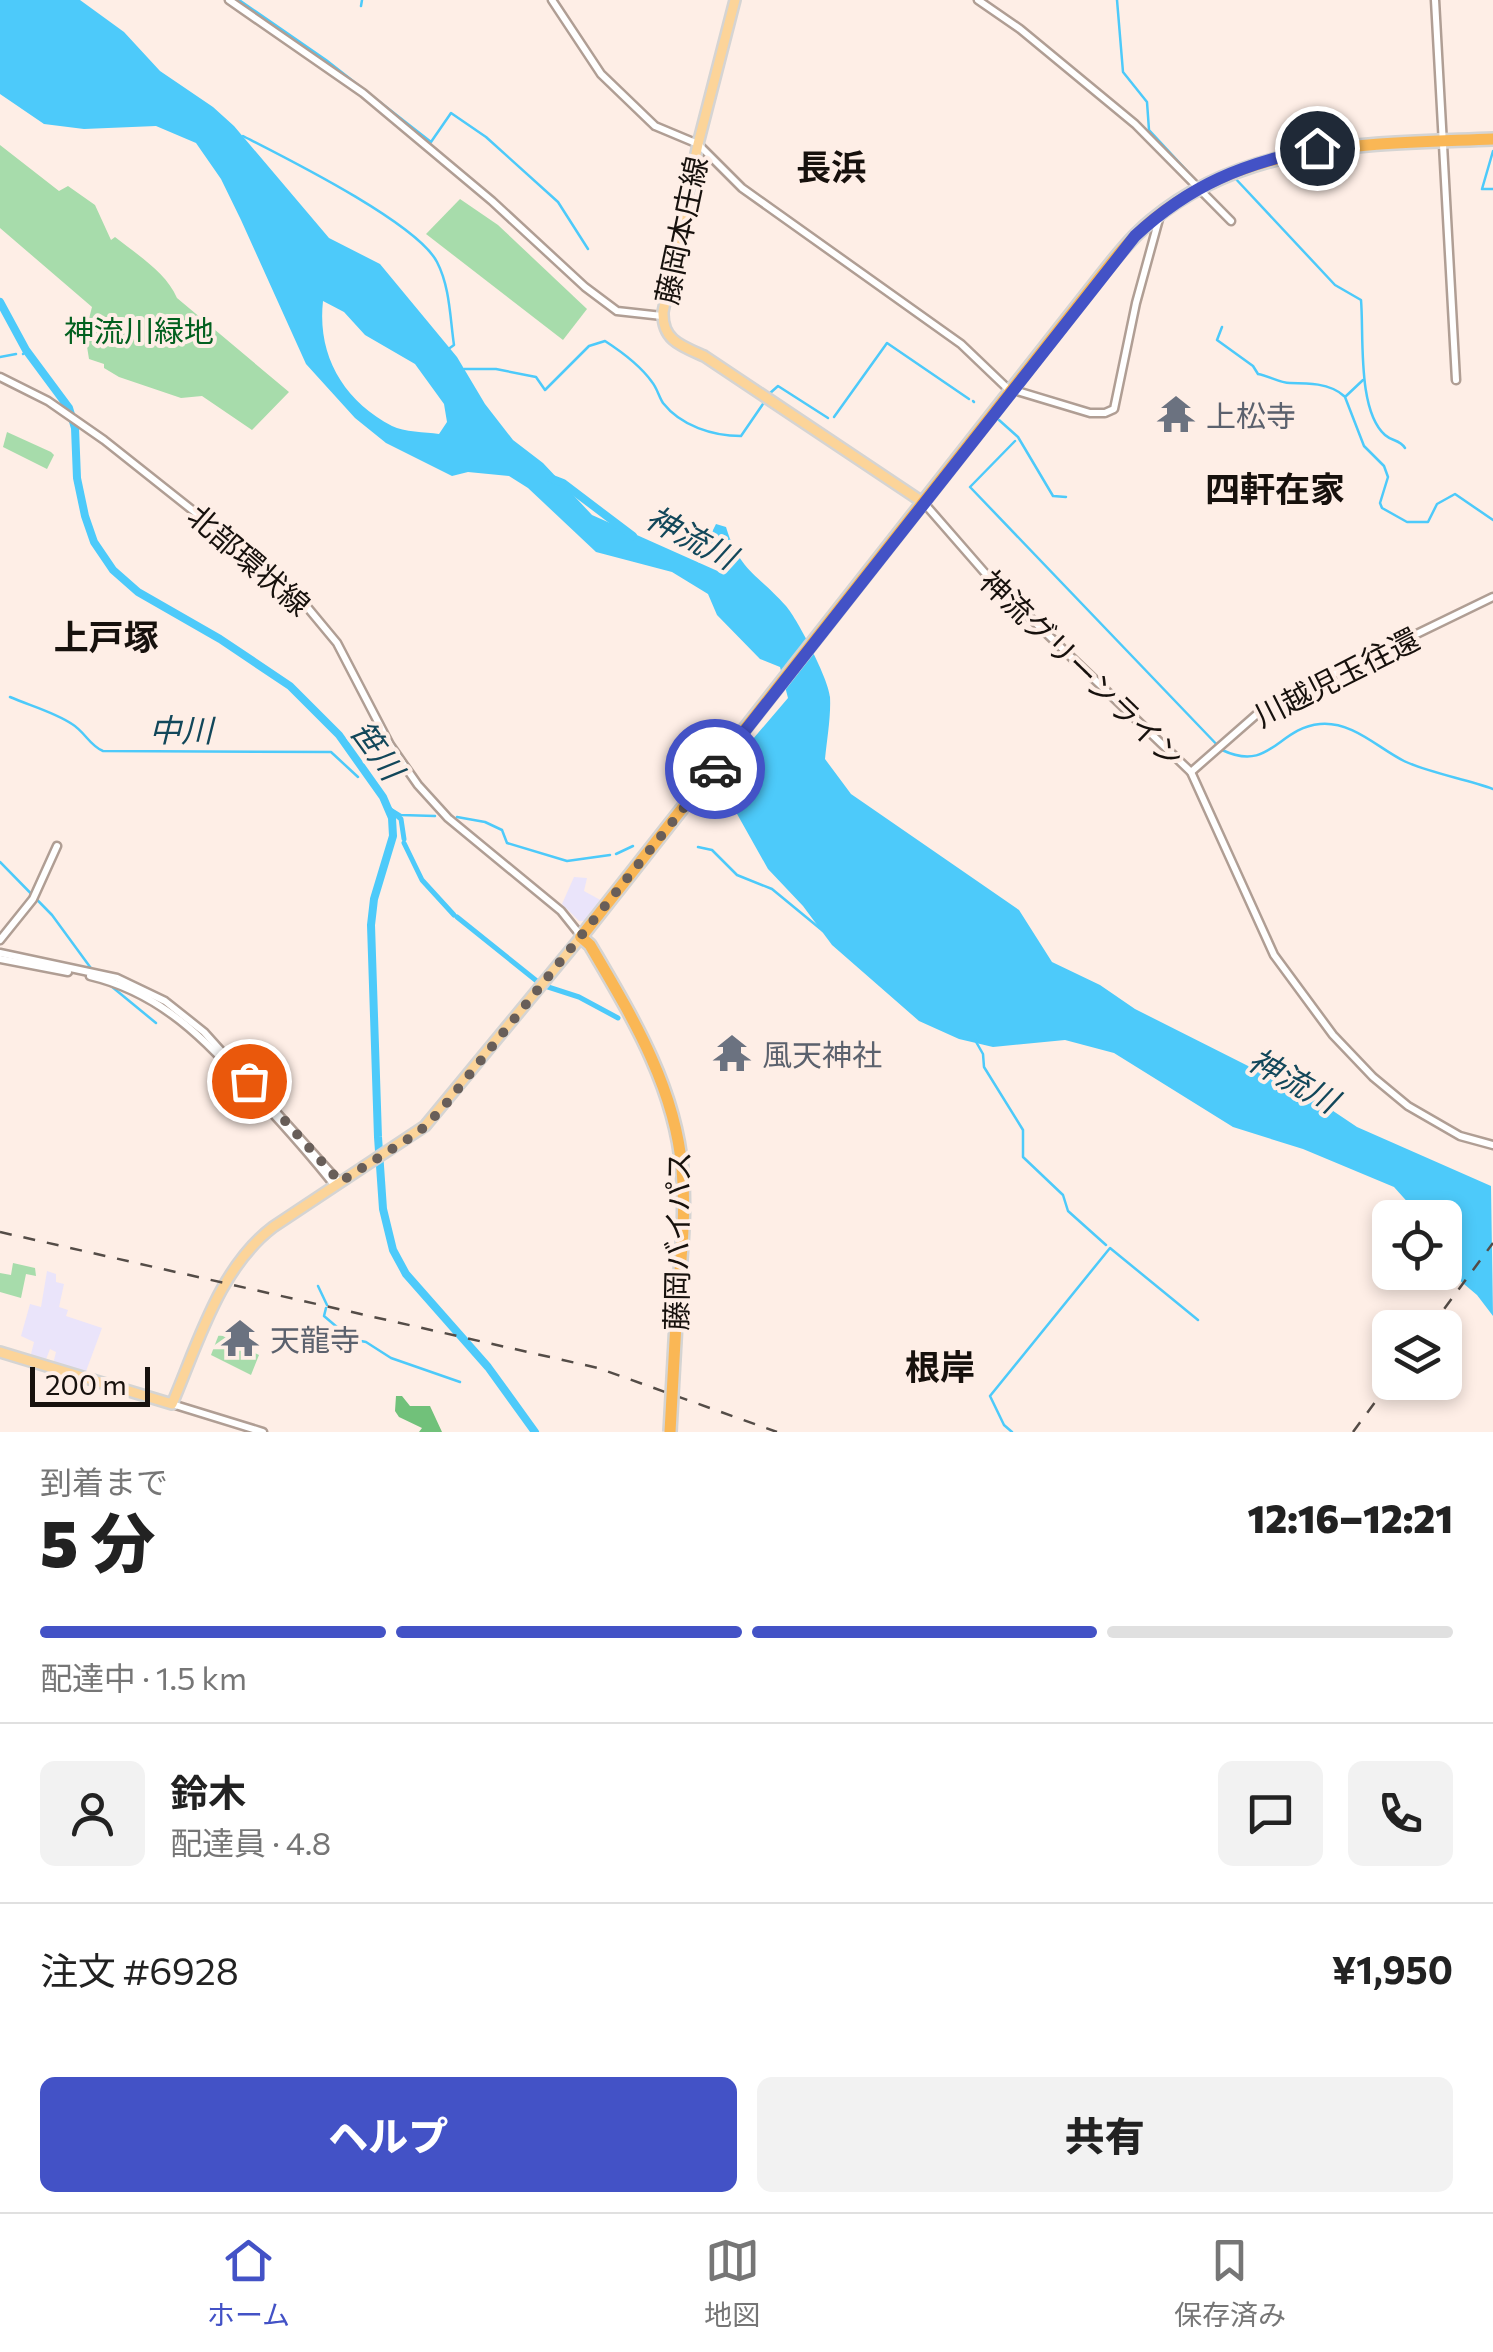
<!DOCTYPE html>
<html lang="ja">
<head>
<meta charset="utf-8">
<style>
  body { margin:0; font-family:Commissioner,"Noto Sans JP",sans-serif; background:#f2f2f2; color:#222; height:100vh; display:flex; flex-direction:column; font-size:38px; white-space:nowrap }
  * { box-sizing:border-box; margin:0 }
  p { font-size:32px; color:#767676 }
  .icon { flex:none; width:55px; height:55px; fill:none; stroke:currentColor; stroke-width:2; stroke-linecap:round; stroke-linejoin:round }
  .map { position:relative; height:1432px; overflow:hidden }
  .panel { display:flex; flex-direction:column; background:#fff; flex:1 }
  .panel>* { flex:none }
  .controls { position:absolute; left:1372px; top:1200px; display:grid; gap:20px }
  .controls a { display:grid; place-items:center; width:90px; height:90px; border-radius:15px; background:#fff; box-shadow:0 5px 15px #0003; font-size:50px }
  .scale { position:absolute; left:30px; bottom:25px; width:120px; box-sizing:border-box; padding-left:10px; border:5px solid #17110d; border-top:0; font-size:28px; line-height:35px; white-space:nowrap; color:#17110d; -webkit-text-stroke:8px #feeee6; paint-order:stroke }
  .pin { position:absolute; display:grid; place-items:center; width:85px; height:85px; color:#fff; margin:-42px; border:5px solid #fff; border-radius:50%; box-shadow:0 2px 10px #0007 }
  .courier { position:absolute; display:grid; place-items:center; width:100px; height:100px; margin:-50px; border:8px solid #4352c6; border-radius:50%; background:#fff; color:#222; box-shadow:0 2px 12px #0007 }
  .head em { font-style:normal; font-weight:800 }
  .head div { display:flex; flex-direction:column-reverse }
  .head { display:flex; align-items:center; justify-content:space-between; height:170px; padding:0 40px }
  h1 { font-size:65px; font-weight:800; line-height:75px }
  .bar { display:grid; grid-template-columns:repeat(4,1fr); gap:15px 10px; align-content:center; height:120px; padding:0 40px }
  .bar i { height:12px; border-radius:8px; background:#e0e0e0 }
  .bar .current { background:#4352c6 }
  .bar p { grid-column:span 4 }
  .line { display:flex; align-items:center; gap:25px; padding:0 40px; border-top:2px solid #e0e0e0 }
  .line div { flex:1 }
  .round { display:grid; place-items:center; flex:none; width:105px; height:105px; border-radius:15px; background:#f2f2f2 }
  .cta { display:flex; gap:20px; margin-top:auto; padding:20px 40px }
  .cta a { flex:1; height:115px; border-radius:15px; background:#4352c6; color:#fff; font-size:40px; font-weight:800; line-height:115px; text-align:center }
  .cta a+a { background:#f2f2f2; color:#222 }
  .tabs { display:flex; justify-content:space-around; align-items:center; height:140px; border-top:2px solid #e0e0e0; background:#fff; font-size:28px; color:#767676 }
  .tabs a { display:grid; justify-items:center; gap:5px }
  .tabs .current { color:#4352c6 }
  .map>svg:first-child { display:block }
  .commercial { fill:#eae4fa }
  .green { fill:#a7dcab }
  .forest { fill:#71c17a }
  .water { fill:#4dcafa; fill-rule:evenodd }
  .lines { fill:none; stroke-linecap:round; stroke-linejoin:round }
  .stream { stroke:#4dcafa; stroke-width:2.5 }
  .canal { stroke:#4dcafa; stroke-width:5 }
  .river { stroke:#4dcafa; stroke-width:8 }
  .minor-casing { stroke:#b09e94; stroke-width:11 }
  .major-casing { stroke:#d5d4d3; stroke-width:14 }
  .highway-casing { stroke:#d5d4d3; stroke-width:16 }
  .minor { stroke:#fff; stroke-width:6 }
  .major { stroke:#fcd499; stroke-width:9 }
  .highway { stroke:#fab755; stroke-width:11 }
  .rail { stroke:#544c47; stroke-width:2.5; stroke-dasharray:12 12; stroke-linecap:butt }
  .highway-bridge-casing { stroke:#d5d4d3; stroke-width:16; stroke-linecap:butt }
  .highway-bridge { stroke:#fab755; stroke-width:11 }
  .done { stroke:#685e59; stroke-width:10; stroke-dasharray:0 18 }
  .route { stroke:#4352c6; stroke-width:12 }
  .labels { text-anchor:middle; dominant-baseline:central; stroke-width:8; stroke-linejoin:round; paint-order:stroke }
  .street-label { font-size:30px; fill:#17110d; stroke:#feeee6 }
  .park-label { font-size:30px; fill:#02601f; stroke:#feeee6 }
  .worship-label { font-size:30px; fill:#5b616d; stroke:#feeee6; text-anchor:start }
  .water-label { font-size:32px; font-style:italic; fill:#12475a; stroke:#feeee6 }
  .quarter-label { font-size:35px; font-weight:bold; fill:#17110d; stroke:#feeee6 }
</style>
</head>
<body>
<div class="map">
<svg width="1493" height="1432" viewBox="0 0 1493 1432">
  <rect width="100%" height="100%" fill="#feeee6"/>
  <g class="commercial">
    <polygon points="574,877 587,878 584,891 604,902 587,921 579,921 562,904"/>
    <polygon points="47,1271 56,1274 56,1282 64,1284 59,1307 68,1310 66,1316 102,1328 85,1374 53,1364 56,1352 50,1349 45,1362 30,1358 34,1342 21,1336 30,1304 41,1307"/>
  </g>
  <g class="green">
    <path d="M0 145 59 191 68 186 95 205 111 240 115 237C136 254 166 272 177 298L289 392 252 430 202 396 181 398 119 377 104 368V364L89 359 85 334 92 307 0 228Z"/>
    <polygon points="460,199 498,225 587,309 563,340 426,234"/>
    <polygon points="7,432 51,452 54,455 47,469 3,447"/>
    <polygon points="13,1263 35,1268 36,1276 26,1274 21,1298 0,1292 0,1273 11,1275"/>
    <polygon points="219,1334 259,1355 251,1375 211,1355"/>
  </g>
  <polygon class="forest" points="396,1396 402,1396 410,1406 430,1406 442,1432 419,1432 422,1428 399,1417 395,1411"/>
  <path class="water" d="M0 0H80L124 32 160 71 213 107 234 126 329 238 380 264 457 357 485 404 513 440 543 463 592 515 722 573 709 538 716 524 726 527C739 571 759 575 786 606 798 620 829 680 830 697 831 717 827 739 825 759L851 794 1019 910 1052 962 1100 985 1135 1009 1272 1078H1284L1357 1127 1491 1186 1493 1316 1477 1295 1445 1268V1218L1421 1217 1394 1187 1303 1149 1233 1127 1114 1053 1065 1040 993 1047 959 1039 919 1021 832 945 803 906 768 869 718 780 788 698 780 667 760 659 717 615 708 594 672 572 596 552 528 488 509 476 468 472 452 476 386 443 355 418 306 364 241 220 221 179 196 143 156 126 84 129 44 124 0 94ZM323 301 344 312 365 335 415 364 444 404 447 422 439 434C425 432 404 432 392 426 343 400 317 355 323 301Z"/>
  <g class="lines">
    <g class="stream">
      <polyline points="239,0 326,60 431,142 451,113 486,137 558,202 588,249"/>
      <polyline points="1117,0 1123,72 1147,102 1149,130 1201,186"/>
      <polyline points="361,6 362,0"/>
      <path d="M243 136C286 158 417 223 437 262 450 287 450 318 454 345L447 350"/>
      <polyline points="1493,151 1482,189 1493,189"/>
      <path d="M1234 177 1335 285 1361 300C1364 335 1357 410 1385 435 1393 442 1399 439 1405 448"/>
      <path d="M1222 327 1217 340 1253 366 1258 374C1269 376 1280 383 1290 383 1307 383 1330 383 1344 396"/>
      <polyline points="23,354 27,351"/>
      <polyline points="0,357 16,354"/>
      <path d="M464 369H496L536 377 545 390 589 346 605 341C622 352 640 365 652 382 657 388 659 397 663 403 681 426 713 436 741 436L765 401"/>
      <polyline points="1363,380 1345,397 1364,446 1384,466 1388,477 1380,503 1382,508 1407,522 1428,522 1437,504 1455,494 1493,520"/>
      <polyline points="769,394 778,386 828,418"/>
      <polyline points="973,401 974,402"/>
      <polyline points="834,417 887,343 969,399"/>
      <polyline points="999,420 1018,437 1053,496 1066,497"/>
      <path d="M1015 441 970 487 1222 750C1271 773 1277 728 1320 724 1352 721 1378 748 1404 761 1429 773 1466 779 1493 789"/>
      <path d="M10 697C31 706 54 712 72 724 85 732 90 746 103 751L331 752 358 777"/>
      <polyline points="388,807 401,815 435,816"/>
      <polyline points="457,817 485,822 502,830 507,843 567,861 610,855"/>
      <polyline points="698,847 712,850 737,875 772,889 823,931"/>
      <polyline points="616,854 633,846"/>
      <polyline points="0,862 52,915 93,971"/>
      <polyline points="111,986 156,1023"/>
      <polyline points="975,1040 983,1054 984,1067 1023,1130 1023,1157 1063,1195 1068,1211 1106,1245"/>
      <polyline points="318,1286 327,1305"/>
      <polyline points="326,1308 324,1316 351,1339 366,1342 391,1358 460,1382"/>
      <polyline points="1012,1432 1004,1425 990,1396 1110,1248 1198,1320"/>
    </g>
    <g class="canal">
      <polyline points="389,809 401,819 404,839"/>
      <polyline points="404,843 422,880 454,915"/>
      <polyline points="457,917 538,982"/>
      <polyline points="545,986 579,997 618,1018"/>
    </g>
    <g class="river">
      <polyline points="0,302 26,350 69,408 75,428 77,478 85,516 94,542 113,570 138,592 220,639 290,686 339,735 383,797 392,818 393,836 374,899 371,925 378,1137 383,1209 393,1250 406,1274 488,1367 535,1432"/>
      <polyline points="550,478 563,483 633,536"/>
    </g>
    <g class="minor-casing">
      <g id="minor">
        <polyline points="229,0 363,93 492,201 585,287 617,311 662,316"/>
        <polyline points="552,0 601,74 655,126 698,144 742,188 961,344 1007,388 1090,413 1105,413 1114,409 1136,303 1159,219"/>
        <polyline points="978,0 1020,29 1135,124 1231,221"/>
        <polyline points="1435,0 1456,380"/>
        <polyline points="0,377 48,401 104,440 293,590 337,643 390,745 418,785 448,818 561,911 581,936"/>
        <polyline points="924,503 992,581 1191,772 1274,955 1333,1035 1373,1077 1408,1106 1460,1136 1493,1145"/>
        <polyline points="1191,772 1264,708 1493,597"/>
        <polyline points="0,940 33,899 57,846"/>
        <polyline points="0,953 117,978 165,1001 204,1032 340,1183"/>
        <polyline points="0,959 68,972"/>
        <path d="M90 976C162 993 205 1040 253 1092 281 1122 309 1153 335 1186"/>
        <polyline points="172,1404 263,1432"/>
      </g>
    </g>
    <g class="major-casing">
      <g id="major">
        <path d="M735 0 698 144 663 312C662 340 681 346 704 356L924 503"/>
        <path d="M0 1352 172 1404C198 1344 219 1268 273 1227L425 1126 581 937"/>
      </g>
    </g>
    <g class="highway-casing">
      <g id="highway">
        <path d="M581 937 1090 290C1109 266 1127 241 1151 221 1248 140 1373 144 1493 139"/>
        <path d="M581 937 590 945C631 1015 675 1086 682 1169 687 1220 679 1272 676 1323"/>
      </g>
    </g>
    <use href="#minor" class="minor"/>
    <use href="#major" class="major"/>
    <use href="#highway" class="highway"/>
    <g class="rail">
      <polyline points="0,1232 598,1368 777,1432"/>
      <polyline points="1430,1328 1493,1243"/>
      <polyline points="1353,1432 1390,1382"/>
    </g>
    <g class="highway-bridge-casing">
      <polyline id="highway-bridge" points="670,1432 676,1323"/>
    </g>
    <use href="#highway-bridge" class="highway-bridge"/>
  </g>
  <g class="lines">
    <polyline class="done" points="249,1081 340,1182 419,1132 441,1110 715,769"/>
    <path class="route" d="M715 769 1135 236C1191 184 1243 164 1317 148"/>
  </g>
  <defs>
    <g id="temple-bare" transform="scale(3)"><path d="M0-6L5-2H3V0L6.5 2.5H4V6H1.5V3h-3V6H-4V2.5H-6.5L-3 0V-2H-5Z" fill="#6b7280" stroke="#feeee6" stroke-width="2.5" paint-order="stroke"/></g>
  </defs>
  <g fill-rule="evenodd">
    <use href="#temple-bare" x="1176" y="414"/>
    <use href="#temple-bare" x="732" y="1053"/>
    <use href="#temple-bare" x="240" y="1338"/>
  </g>
  <g class="labels">
    <g class="street-label">
      <text transform="translate(680 230) rotate(-78)">藤岡本庄線</text>
      <text transform="translate(250 559) rotate(41)">北部環状線</text>
      <text transform="translate(1083 668) rotate(44)">神流グリーンライン</text>
      <text transform="translate(1336 676) rotate(-27)">川越児玉往還</text>
      <text transform="translate(676 1241) rotate(-89)">藤岡バイパス</text>
    </g>
    <g class="park-label">
      <text x="139" y="329">神流川緑地</text>
    </g>
    <g class="worship-label">
      <text x="1206" y="414">上松寺</text>
      <text x="762" y="1053">風天神社</text>
      <text x="270" y="1338">天龍寺</text>
    </g>
    <g class="water-label">
      <text transform="translate(692 536) rotate(28)">神流川</text>
      <text x="181" y="729">中川</text>
      <text transform="translate(378 749) rotate(54)">笹川</text>
      <text transform="translate(1294 1079) rotate(29)">神流川</text>
    </g>
    <g class="quarter-label">
      <text x="831" y="165">長浜</text>
      <text x="1275" y="487">四軒在家</text>
      <text x="106" y="635">上戸塚</text>
      <text x="940" y="1365">根岸</text>
    </g>
  </g>
</svg>
<div class="controls">
<a><svg class="icon" aria-label="locate" viewBox="0 0 24 24"><circle cx="12" cy="12" r="6"/><path d="M12 2v4M12 18v4M2 12h4M18 12h4"/></svg></a>
<a><svg class="icon" aria-label="layers" viewBox="0 0 24 24"><path d="M12 4l9 5-9 5-9-5zM3 14l9 5 9-5"/></svg></a>
</div>
<div class="scale">200 m</div>
<div class="pin" style="left:249px;top:1081px;background:#ea580c"><svg class="icon" aria-label="bag" viewBox="0 0 24 24"><path d="M5 8h14l-1 12H6zM9 8a3 3 0 0 1 6 0"/></svg></div>
<div class="pin" style="left:1317px;top:148px;background:#1f2937"><svg class="icon" aria-label="home" viewBox="0 0 24 24"><path d="M3 11l9-7 9 7M6 9v11h12V9"/></svg></div>
<div class="courier" style="left:715px;top:769px"><svg class="icon" aria-label="car" viewBox="0 0 24 24"><path d="M5 17H2v-5l4-1 3-4h7l3 4 3 1v5h-3M9 17h6M6 11h13"/><circle cx="7" cy="17" r="2"/><circle cx="17" cy="17" r="2"/></svg></div>
</div>
<section class="panel">
<div class="head"><div><h1>5 分</h1><p>到着まで</p></div><em>12:16–12:21</em></div>
<div class="bar"><i class="current"></i><i class="current"></i><i class="current"></i><i></i><p>配達中 · 1.5 km</p></div>
<div class="line" style="height:180px"><a class="round"><svg class="icon" aria-label="person" viewBox="0 0 24 24"><circle cx="12" cy="8" r="4"/><path d="M4 21q1-7 8-7t8 7"/></svg></a><div><b>鈴木</b><p>配達員 · 4.8</p></div><a class="round"><svg class="icon" aria-label="chat" viewBox="0 0 24 24"><path d="M4 5h16v11H9l-5 4z"/></svg></a><a class="round"><svg class="icon" aria-label="phone" viewBox="0 0 24 24"><path d="M5 4h4l2 5-3 2q2 4 5 5l2-3 5 2v4C11 20 4 13 5 4z"/></svg></a></div>
<div class="line" style="height:130px"><div>注文 #6928</div><b>¥1,950</b></div>
<div class="cta"><a>ヘルプ</a><a>共有</a></div>
</section>
<nav class="tabs">
<a class="current"><svg class="icon" aria-label="home" viewBox="0 0 24 24"><path d="M3 11l9-7 9 7M6 9v11h12V9"/></svg>ホーム</a>
<a><svg class="icon" aria-label="map" viewBox="0 0 24 24"><path d="M3 6l6-2 6 2 6-2v14l-6 2-6-2-6 2zM9 4v14M15 6v14"/></svg>地図</a>
<a><svg class="icon" aria-label="saved" viewBox="0 0 24 24"><path d="M7 4h10v16l-5-4-5 4z"/></svg>保存済み</a>
</nav>
</body>
</html>
